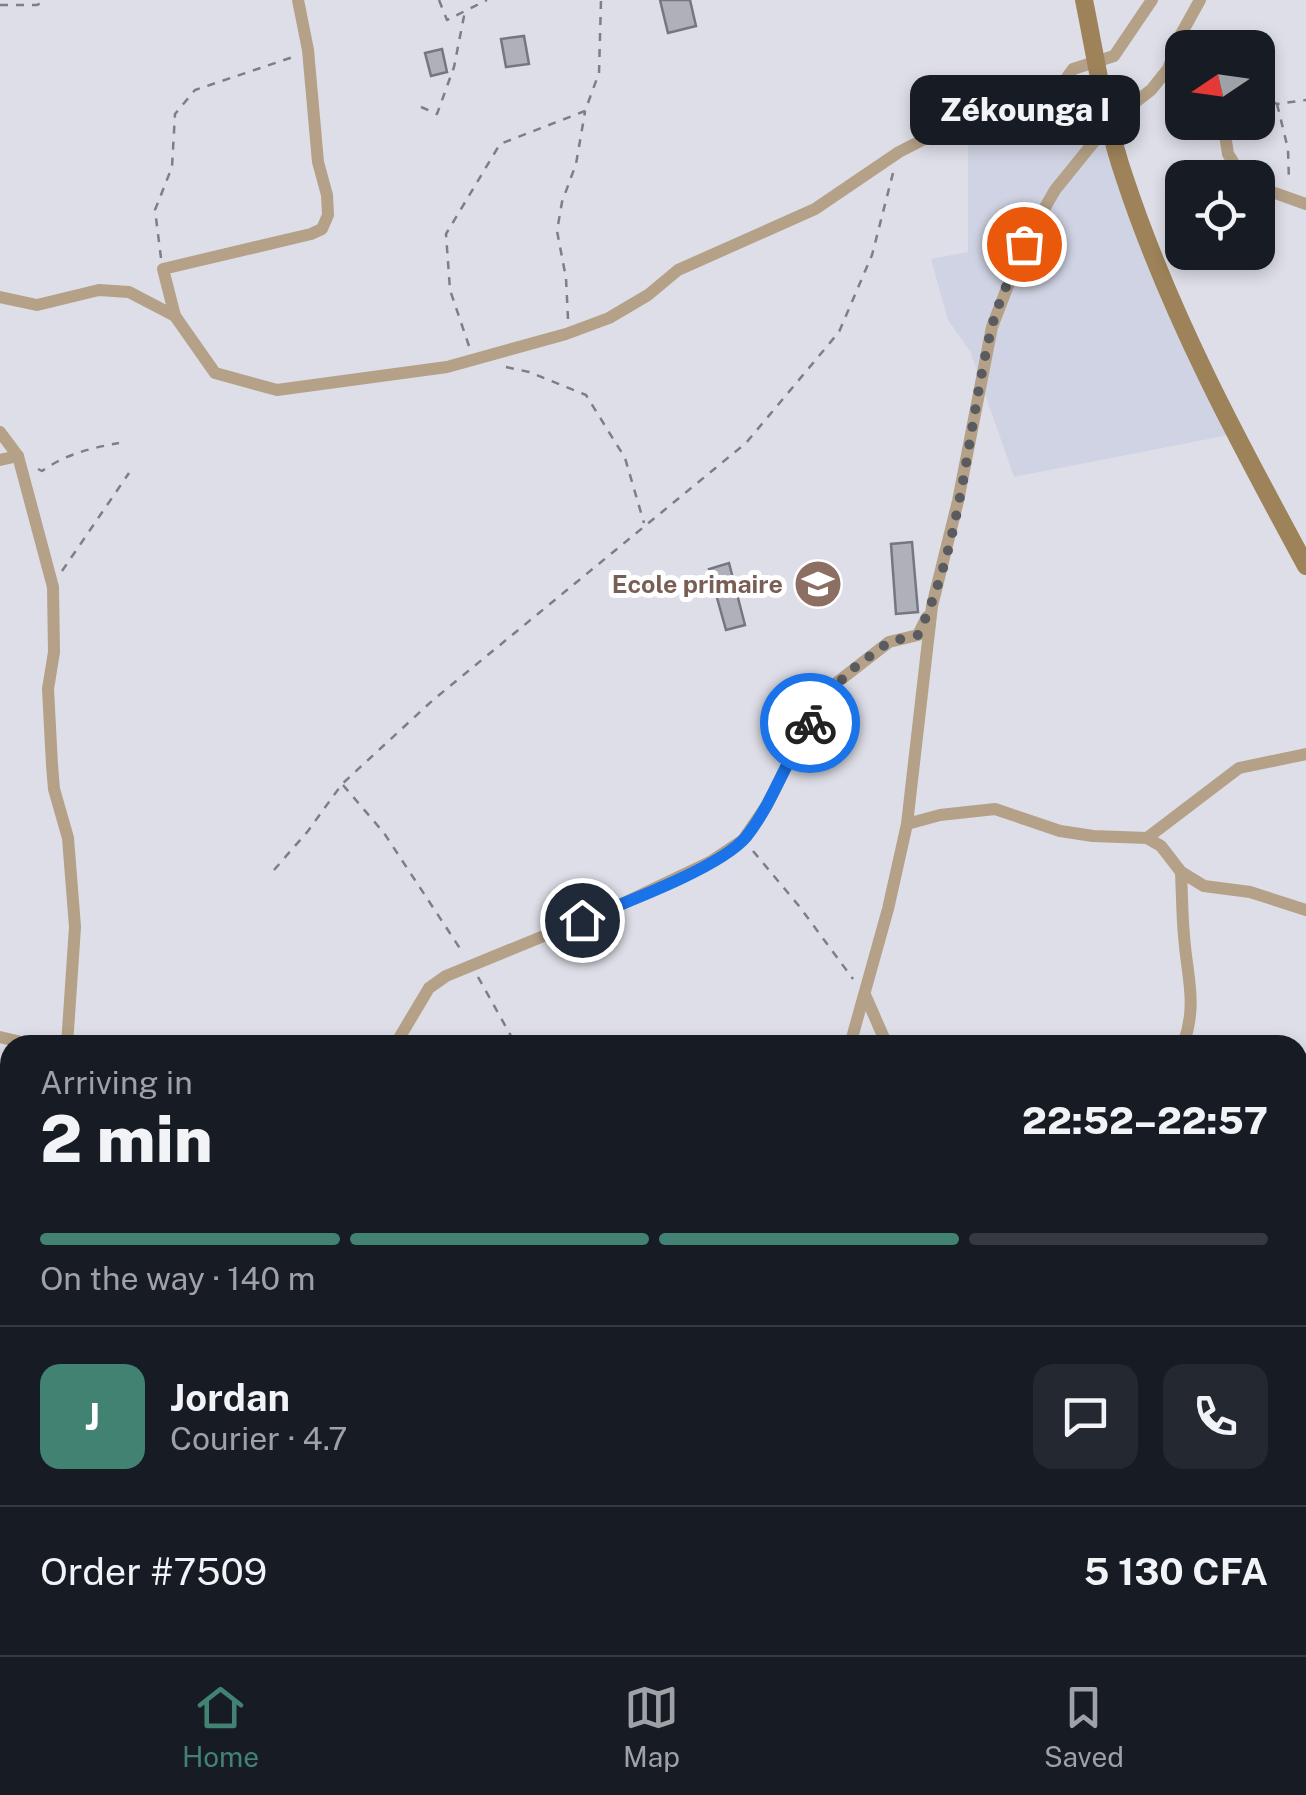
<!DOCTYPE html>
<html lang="en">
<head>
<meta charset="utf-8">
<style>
  body { margin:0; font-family:"Public Sans",sans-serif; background:#242831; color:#f1f3f6; height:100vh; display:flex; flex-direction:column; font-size:38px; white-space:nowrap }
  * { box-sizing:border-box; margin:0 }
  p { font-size:32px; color:#9ea1a6 }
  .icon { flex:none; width:55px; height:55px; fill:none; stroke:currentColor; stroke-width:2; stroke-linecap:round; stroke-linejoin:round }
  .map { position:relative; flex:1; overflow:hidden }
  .drawer { position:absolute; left:0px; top:1035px; width:1308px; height:620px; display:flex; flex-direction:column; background:#171b24; border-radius:30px 30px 0 0; box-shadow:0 5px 15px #0003 }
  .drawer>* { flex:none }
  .needle { width:65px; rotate:257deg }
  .tools { position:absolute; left:1165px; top:30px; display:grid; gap:20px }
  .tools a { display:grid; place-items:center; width:110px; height:110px; border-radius:20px; background:#171b24; box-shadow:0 5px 15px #0003; font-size:50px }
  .pin { position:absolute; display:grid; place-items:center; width:85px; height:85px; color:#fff; margin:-42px; border:5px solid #fff; border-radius:50%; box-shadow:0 2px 10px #0007 }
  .courier { position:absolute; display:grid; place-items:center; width:100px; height:100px; margin:-50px; border:8px solid #1a73e8; border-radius:50%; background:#fff; color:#222; box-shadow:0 2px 12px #0007 }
  .bubble { position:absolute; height:70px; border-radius:20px; background:#171b24; box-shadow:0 5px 15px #0003; font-size:32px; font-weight:800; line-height:70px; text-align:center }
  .overview em { font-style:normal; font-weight:800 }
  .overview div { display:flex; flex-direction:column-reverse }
  .overview { display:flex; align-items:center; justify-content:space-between; height:170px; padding:0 40px }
  h1 { font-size:65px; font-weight:800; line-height:75px }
  .bar { display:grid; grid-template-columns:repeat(4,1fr); gap:15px 10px; align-content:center; height:120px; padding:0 40px }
  .bar i { height:12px; border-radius:8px; background:#363941 }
  .bar .selected { background:#418273 }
  .bar p { grid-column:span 4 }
  .line { display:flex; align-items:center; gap:25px; padding:0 40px; border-top:2px solid #363941 }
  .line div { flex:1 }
  .round { display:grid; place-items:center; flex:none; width:105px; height:105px; border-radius:20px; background:#242831 }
  .tabs { display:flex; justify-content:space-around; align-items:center; height:140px; border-top:2px solid #363941; background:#171b24; font-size:28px; color:#9ea1a6 }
  .tabs a { display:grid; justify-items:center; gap:5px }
  .tabs .selected { color:#418273 }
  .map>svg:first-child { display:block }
  .built { fill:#d0d3e3 }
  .building { fill:#afb0b9; stroke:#75777e; stroke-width:2.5 }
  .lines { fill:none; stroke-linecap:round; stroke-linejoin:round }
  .path { stroke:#7e7e84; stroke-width:2.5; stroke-dasharray:8 8; stroke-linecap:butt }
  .street { stroke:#b4a187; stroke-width:12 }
  .secondary { stroke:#9e835a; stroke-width:18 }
  .done { stroke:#5a5b60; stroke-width:10; stroke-dasharray:0 18 }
  .route { stroke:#1a73e8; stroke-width:12 }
  .labels { text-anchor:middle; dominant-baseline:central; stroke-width:10; stroke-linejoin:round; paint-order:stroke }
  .education-label { font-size:25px; font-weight:bold; fill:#785e54; stroke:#fff; text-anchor:end }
</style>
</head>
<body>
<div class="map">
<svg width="1306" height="1655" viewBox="0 0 1306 1655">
  <rect width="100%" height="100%" fill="#dddee7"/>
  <polygon class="built" points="1101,83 1124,176 1234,434 1014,477 970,351 948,320 931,259 968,252 968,112"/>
  <g class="building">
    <polygon points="660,0 690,0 696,26 668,33"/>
    <polygon points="524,36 529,64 506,67 501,39"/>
    <polygon points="442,49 447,72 431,76 425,53"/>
    <polygon points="912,542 918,612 896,614 891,544"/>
    <polygon points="729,563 745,625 726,630 709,569"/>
  </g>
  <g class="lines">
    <g class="path">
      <polyline points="439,0 447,20 487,0"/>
      <polyline points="0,5 37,5 46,0"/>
      <polyline points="1258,94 1277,104 1306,100"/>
      <polyline points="1277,104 1288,149 1289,181"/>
      <polyline points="421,107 437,114 454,67 465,11"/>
      <polyline points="161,258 155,210 172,167 175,114 195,90 293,57"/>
      <polyline points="568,319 566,278 557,231 562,202 576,164 585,112"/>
      <polyline points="469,346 450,290 446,234 500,144 585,111 599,73 601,0"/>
      <polyline points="506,367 529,372 586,395 625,458 644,523"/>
      <path d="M38 469 42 471C66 454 91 448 119 443"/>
      <polyline points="62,571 129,473"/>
      <polyline points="343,785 384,833 463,953"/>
      <polyline points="753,851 799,906 853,979"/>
      <polyline points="274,870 308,831 342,784 433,700 746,443 839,332 872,255 893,173"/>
      <polyline points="478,977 516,1045"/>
      <polyline points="0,1479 10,1452"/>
      <polyline points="0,1626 10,1627"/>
      <polyline points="79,1645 79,1655"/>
      <polyline points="353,1645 363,1655"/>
      <polyline points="502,1645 513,1655"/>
    </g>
    <g class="street">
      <polyline points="1223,122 1228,154 1243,178"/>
      <polyline points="1258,187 1306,204"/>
      <polyline points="0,297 37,305 99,290 129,292 175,316 215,373 277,390 447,367 566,334 609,318 648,295 678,270 815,209 899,152 940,131 1047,113 1057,105 1063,83 1073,69 1114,56 1152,0"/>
      <polyline points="175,316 163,269 311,234 322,229 328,215 327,195 318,162 308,50 298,0"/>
      <polyline points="0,432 18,456 53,587 54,652 48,689 52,765 54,789 68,838 75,927 67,1045"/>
      <polyline points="0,460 18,456"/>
      <polyline points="907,824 940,815 995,809 1060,831 1093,836 1147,838 1161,846 1181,872 1204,886 1250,892 1306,910"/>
      <polyline points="1147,838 1239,768 1306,754"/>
      <path d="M1181 872C1182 893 1182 914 1184 936 1187 977 1198 1004 1183 1045"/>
      <polyline points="866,997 887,1045"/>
      <polyline points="0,1037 34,1045"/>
      <polyline points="395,1045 429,988 446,976 622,904 710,862 743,840 767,805 799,741 835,684 889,642 918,635 927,617"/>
      <polyline points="850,1045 888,909 907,824 932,606 958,501 992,327 1024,244 1055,190 1110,122 1151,90 1168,69 1180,36 1200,0"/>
      <polyline points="1298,1189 1306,1174"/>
      <polyline points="0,1361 10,1365"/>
      <polyline points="1298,1469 1306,1466"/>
      <polyline points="1298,1530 1306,1562"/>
      <polyline points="711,1655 712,1645"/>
      <polyline points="967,1655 972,1645"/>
    </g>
    <path class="secondary" d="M1084 0C1096 59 1105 121 1125 179 1170 315 1238 441 1306 566"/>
  </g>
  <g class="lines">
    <path class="done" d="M810 723 846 674 889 642 918 635C963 540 967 430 991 330 998 301 1013 272 1024 244"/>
    <path class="route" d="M582 920C621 904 720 868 746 837 773 803 786 760 810 723"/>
  </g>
  <defs>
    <g id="school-disc" transform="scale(2.5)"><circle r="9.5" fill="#8d6e63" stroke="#fff"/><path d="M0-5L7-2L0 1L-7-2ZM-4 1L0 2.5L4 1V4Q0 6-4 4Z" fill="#fff"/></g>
  </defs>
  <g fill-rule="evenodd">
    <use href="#school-disc" x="818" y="584"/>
  </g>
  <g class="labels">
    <g class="education-label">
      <text x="783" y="584">Ecole primaire</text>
    </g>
  </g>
</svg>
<div class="tools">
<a><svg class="needle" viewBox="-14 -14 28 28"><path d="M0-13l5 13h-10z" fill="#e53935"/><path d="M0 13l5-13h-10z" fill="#9ea1a6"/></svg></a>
<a><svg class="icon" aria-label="locate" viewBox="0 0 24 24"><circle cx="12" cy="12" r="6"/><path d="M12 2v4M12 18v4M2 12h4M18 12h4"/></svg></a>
</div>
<div class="pin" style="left:1024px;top:244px;background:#ea580c"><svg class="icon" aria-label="bag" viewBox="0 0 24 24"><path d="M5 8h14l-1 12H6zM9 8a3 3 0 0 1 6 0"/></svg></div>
<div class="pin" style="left:582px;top:920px;background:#1f2937"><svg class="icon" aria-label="home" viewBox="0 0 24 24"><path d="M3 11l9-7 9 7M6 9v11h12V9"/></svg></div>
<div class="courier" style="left:810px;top:723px"><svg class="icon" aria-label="bike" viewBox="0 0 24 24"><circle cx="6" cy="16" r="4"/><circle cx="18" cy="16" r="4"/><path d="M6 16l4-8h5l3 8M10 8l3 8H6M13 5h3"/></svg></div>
<div class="bubble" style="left:910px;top:75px;width:230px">Zékounga I</div>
<section class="drawer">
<div class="overview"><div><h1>2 min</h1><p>Arriving in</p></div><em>22:52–22:57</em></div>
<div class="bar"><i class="selected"></i><i class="selected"></i><i class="selected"></i><i></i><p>On the way · 140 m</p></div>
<div class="line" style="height:180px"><b class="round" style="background:#418273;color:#fff">J</b><div><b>Jordan</b><p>Courier · 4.7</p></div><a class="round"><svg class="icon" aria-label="chat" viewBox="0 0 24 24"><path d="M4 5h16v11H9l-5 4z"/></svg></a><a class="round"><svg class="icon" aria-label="phone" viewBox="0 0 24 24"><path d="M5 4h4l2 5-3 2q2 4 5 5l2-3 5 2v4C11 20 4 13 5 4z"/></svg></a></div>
<div class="line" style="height:130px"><div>Order #7509</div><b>5 130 CFA</b></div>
</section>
</div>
<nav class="tabs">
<a class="selected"><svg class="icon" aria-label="home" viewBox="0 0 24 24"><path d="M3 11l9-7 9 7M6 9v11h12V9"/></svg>Home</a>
<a><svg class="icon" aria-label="map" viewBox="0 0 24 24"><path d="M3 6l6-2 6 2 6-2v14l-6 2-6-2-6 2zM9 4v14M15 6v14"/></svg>Map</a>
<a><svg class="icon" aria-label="saved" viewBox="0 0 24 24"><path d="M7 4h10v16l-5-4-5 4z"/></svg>Saved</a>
</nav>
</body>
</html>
